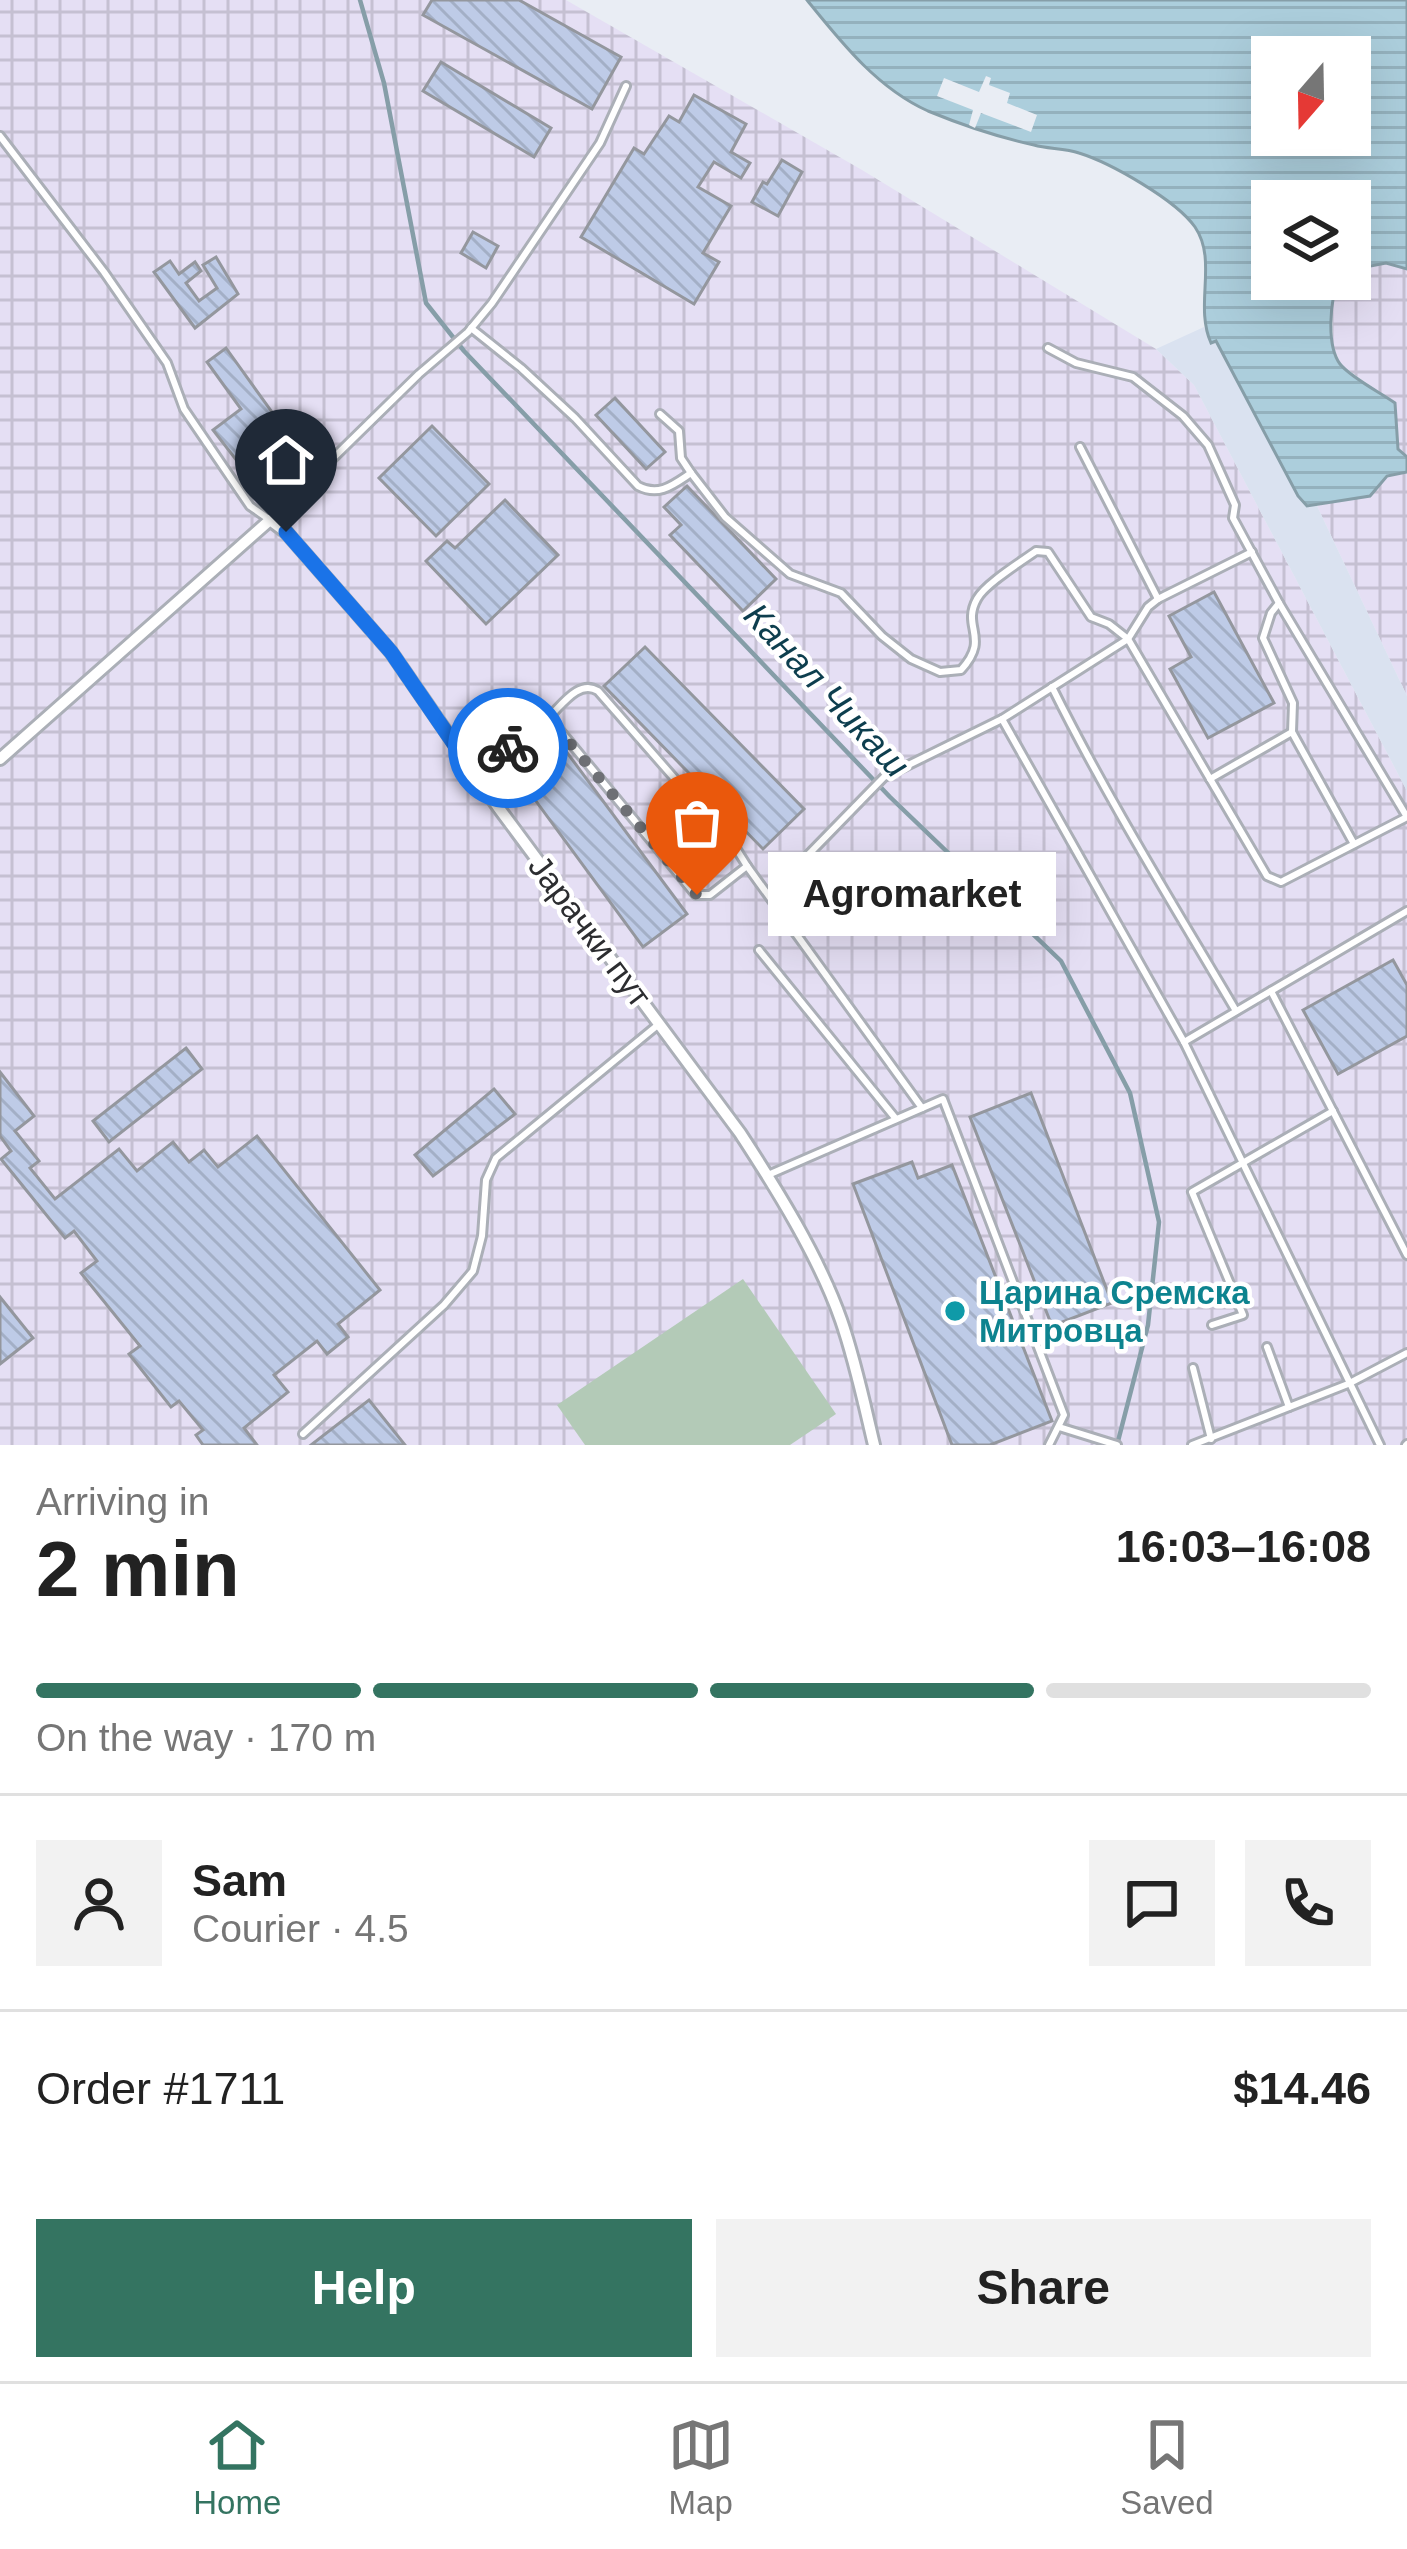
<!DOCTYPE html>
<html lang="en">
<head>
<meta charset="utf-8">
<style>
  body { margin:0; font-family:Helvetica,sans-serif; background:#f2f2f2; color:#222; height:100vh; display:flex; flex-direction:column; font-size:45px; white-space:nowrap }
  * { box-sizing:border-box; margin:0 }
  p { font-size:39px; color:#767676 }
  .icon { flex:none; width:66px; height:66px; fill:none; stroke:currentColor; stroke-width:2; stroke-linecap:round; stroke-linejoin:round }
  .map { position:relative; height:1445px; overflow:hidden }
  .sheet { display:flex; flex-direction:column; background:#fff; flex:1 }
  .sheet>* { flex:none }
  .needle { width:78px; rotate:200deg }
  .buttons { position:absolute; left:1251px; top:36px; display:grid; gap:24px }
  .buttons a { display:grid; place-items:center; width:120px; height:120px; border-radius:0px; background:#fff; box-shadow:0 12px 48px #0002; font-size:60px }
  .pin { position:absolute; display:grid; place-items:center; width:102px; height:102px; color:#fff; margin:-123px -51px; border-radius:50% 50% 50% 0; rotate:-45deg; box-shadow:0 0 12px #0007 }
  .pin .icon { rotate:45deg }
  .courier { position:absolute; display:grid; place-items:center; width:120px; height:120px; margin:-60px; border:9px solid #1a73e8; border-radius:50%; background:#fff; color:#222; box-shadow:0 3px 15px #0007 }
  .bubble { position:absolute; height:84px; border-radius:0px; background:#fff; box-shadow:0 12px 48px #0002; font-size:39px; font-weight:700; line-height:84px; text-align:center }
  .headline em { font-style:normal; font-weight:700 }
  .headline div { display:flex; flex-direction:column-reverse }
  .headline { display:flex; align-items:center; justify-content:space-between; height:204px; padding:0 36px }
  h1 { font-size:78px; font-weight:700; line-height:90px }
  .bar { display:grid; grid-template-columns:repeat(4,1fr); gap:18px 12px; align-content:center; height:144px; padding:0 36px }
  .bar i { height:15px; border-radius:9px; background:#e0e0e0 }
  .bar .active { background:#347461 }
  .bar p { grid-column:span 4 }
  .line { display:flex; align-items:center; gap:30px; padding:0 36px; border-top:3px solid #e0e0e0 }
  .line div { flex:1 }
  .round { display:grid; place-items:center; flex:none; width:126px; height:126px; border-radius:0px; background:#f2f2f2 }
  .button { display:flex; gap:24px; margin-top:auto; padding:24px 36px }
  .button a { flex:1; height:138px; border-radius:0px; background:#347461; color:#fff; font-size:48px; font-weight:700; line-height:138px; text-align:center }
  .button a+a { background:#f2f2f2; color:#222 }
  .menu { display:flex; justify-content:space-around; align-items:center; height:168px; border-top:3px solid #e0e0e0; background:#fff; font-size:33px; color:#767676 }
  .menu a { display:grid; justify-items:center; gap:6px }
  .menu .active { color:#347461 }
  .map>svg:first-child { display:block }
  .industrial { fill:url(#industrial-grid) }
  .built { fill:#dae2f0 }
  .green { fill:#b3cab7 }
  .water { fill:url(#water-rules); stroke:#869ea8; stroke-width:3; fill-rule:evenodd }
  .pier { fill:#e9edf4 }
  .lines { fill:none; stroke-linecap:round; stroke-linejoin:round }
  .stream { stroke:#869ea8; stroke-width:4.5 }
  .building { fill:url(#building-back-hatch); stroke:#94979e; stroke-width:3 }
  .lane-casing { stroke:#abafb7; stroke-width:12 }
  .street-casing { stroke:#abafb7; stroke-width:16 }
  .lane { stroke:#fff; stroke-width:6 }
  .street { stroke:#fff; stroke-width:10 }
  .done { stroke:#6e7075; stroke-width:12; stroke-dasharray:0 21.6 }
  .route { stroke:#1a73e8; stroke-width:15 }
  .culture-dot { fill:#0f9aa8; stroke:#fff; stroke-width:4.5 }
  .labels { text-anchor:middle; dominant-baseline:central; stroke-width:9; stroke-linejoin:round; paint-order:stroke }
  .street-label { font-size:33px; fill:#2c2d30; stroke:#fff }
  .culture-label { font-size:33px; font-weight:bold; fill:#0d838f; stroke:#fff; text-anchor:start }
  .water-label { font-size:36px; font-style:italic; fill:#0d3e4e; stroke:#fff }
</style>
</head>
<body>
<div class="map">
<svg width="1407" height="1445" viewBox="0 0 1407 1445">
  <defs>
    <pattern id="industrial-grid" width="8" height="8" patternUnits="userSpaceOnUse" patternTransform="scale(3)"><rect width="8" height="8" fill="#e5dff4"/><path d="M0 4h8M4 0v8" fill="none" stroke="#c5c0d2"/></pattern>
    <pattern id="water-rules" width="6" height="5" patternUnits="userSpaceOnUse" patternTransform="scale(3)"><rect width="6" height="5" fill="#accedc"/><path d="M0 2.5h6" fill="none" stroke="#94b1bd"/></pattern>
    <pattern id="building-back-hatch" width="6" height="6" patternUnits="userSpaceOnUse" patternTransform="scale(3)"><rect width="6" height="6" fill="#becbe7"/><path d="M-1 5l2 2M0 0l6 6M5-1l2 2" fill="none" stroke="#a3afc6"/></pattern>
  </defs>
  <rect width="100%" height="100%" fill="#e9edf4"/>
  <g class="industrial">
    <polygon points="0,0 566,0 862,170 1156,349 1194,385 1407,791 1407,1445 0,1445"/>
    <polygon points="1386,263 1407,269 1407,457 1398,449 1395,403 1341,365 1333,346 1332,294 1339,279 1350,279 1350,269"/>
    <polygon points="1407,472 1407,696 1317,506 1349,499 1387,476"/>
  </g>
  <polygon class="built" points="1204,327 1211,342 1215,340 1307,506 1317,506 1407,696 1407,791 1194,385 1156,349"/>
  <polygon class="green" points="743,1279 836,1414 790,1445 585,1445 557,1405"/>
  <path class="water" d="M807 0H1407V269L1386 263 1350 270V201H1272V279H1339C1330 299 1326 345 1340 364 1350 377 1381 393 1395 403L1398 449 1407 457V472L1387 476 1370 496 1307 506 1298 496 1216 341 1211 343C1194 305 1218 261 1195 227 1176 200 1111 163 1079 153 1065 148 1048 149 1034 145 998 137 962 125 928 111 877 88 841 42 807 0ZM1272 57H1350V135H1272Z"/>
  <polygon class="pier" points="986,76 991,78 989,85 1010,93 1007,103 1037,115 1031,132 981,113 975,128 969,125 973,110 937,96 944,78 979,92"/>
  <g class="lines">
    <polyline class="stream" points="360,0 384,83 426,303 464,351 890,797 1061,961 1130,1093 1159,1222 1148,1325 1117,1445"/>
  </g>
  <g class="building">
    <polygon points="432,0 519,0 621,57 592,109 423,15"/>
    <polygon points="441,62 551,128 534,157 423,91"/>
    <polygon points="694,95 746,124 731,152 750,163 741,178 714,162 698,187 731,206 703,253 719,262 694,304 581,237 634,148 644,154 669,116 679,122"/>
    <polygon points="782,160 802,172 778,216 752,202 763,182 767,184"/>
    <polygon points="473,232 498,246 486,268 461,253"/>
    <polygon points="216,257 238,294 195,328 154,272 170,261 179,274 195,262 201,271 186,283 199,301 217,288 203,265"/>
    <polygon points="226,348 274,415 247,435 256,446 237,461 213,430 241,409 207,362"/>
    <polygon points="615,398 665,452 646,469 596,415"/>
    <polygon points="432,426 489,484 436,536 379,478"/>
    <polygon points="687,486 776,579 743,611 670,535 681,525 664,507"/>
    <polygon points="505,500 558,555 486,624 426,561 447,541 455,548"/>
    <polygon points="1214,592 1274,703 1208,738 1170,669 1191,657 1169,616"/>
    <polygon points="645,647 804,809 763,849 604,686"/>
    <polygon points="548,727 687,914 643,947 505,759"/>
    <polygon points="1393,960 1407,985 1407,1036 1338,1074 1303,1010"/>
    <polygon points="186,1048 202,1069 109,1142 93,1121"/>
    <polygon points="0,1072 34,1116 15,1131 39,1161 30,1168 55,1199 119,1149 137,1171 173,1142 189,1162 204,1150 218,1167 257,1136 380,1290 338,1324 348,1337 327,1354 317,1341 274,1375 288,1392 244,1428 257,1445 203,1445 196,1435 203,1430 179,1401 171,1407 129,1354 140,1346 81,1273 97,1261 74,1231 65,1238 1,1159 11,1151 0,1136"/>
    <polygon points="494,1089 515,1114 433,1176 415,1155"/>
    <polygon points="1031,1093 1112,1303 1052,1326 970,1117"/>
    <polygon points="912,1162 918,1178 952,1165 1052,1421 990,1445 952,1445 853,1184"/>
    <polygon points="0,1297 33,1338 0,1364"/>
    <polygon points="369,1400 405,1445 311,1445"/>
  </g>
  <g class="lines">
    <g class="lane-casing">
      <g id="lane">
        <polyline points="0,136 104,272 167,363 184,409 250,506 270,520 419,374 468,332 492,303 600,143 626,86"/>
        <path d="M471 328 521 368 575 418 638 486C659 497 673 485 691 473"/>
        <path d="M660 414 679 431 681 458 691 473 725 517 790 574 841 593 882 636 911 659 940 672 961 670C991 637 961 628 977 599 985 584 1021 562 1036 551L1048 552 1091 617 1109 624 1128 639 1267 876 1281 882 1407 817 1279 603 1233 518 1235 505 1208 445 1183 416 1133 377 1076 363 1048 348"/>
        <polyline points="1080,447 1158,599"/>
        <polyline points="1279,603 1271,613 1263,638 1293,703 1292,732 1354,844"/>
        <path d="M1052 687C1107 798 1173 904 1236 1011"/>
        <path d="M549 717C562 705 579 679 598 691L737 850 747 866"/>
        <polyline points="1002,719 1184,1042 1380,1445"/>
        <polyline points="474,773 549,717 696,895 710,895 747,866 922,1108"/>
        <polyline points="1210,779 1292,732"/>
        <polyline points="769,895 884,777 1002,719 1128,639 1148,607 1158,599 1252,552"/>
        <polyline points="759,950 896,1119"/>
        <polyline points="1271,991 1407,1255"/>
        <polyline points="1184,1042 1407,911"/>
        <polyline points="768,1175 943,1099 1064,1415 1049,1445"/>
        <polyline points="1212,1325 1243,1315 1192,1192 1333,1111"/>
        <polyline points="1267,1347 1289,1407"/>
        <polyline points="1193,1368 1211,1439"/>
        <polyline points="1059,1427 1117,1445"/>
        <polyline points="303,1434 444,1305 473,1271 482,1236 486,1180 496,1158 659,1024"/>
        <polyline points="1192,1445 1348,1384 1407,1353"/>
        <polyline points="1406,1445 1407,1444"/>
      </g>
    </g>
    <g class="street-casing">
      <path id="street" d="M0 759 270 520 286 532 391 652 498 807 740 1133C776 1188 819 1257 841 1320 855 1360 864 1403 874 1445"/>
    </g>
    <use href="#lane" class="lane"/>
    <use href="#street" class="street"/>
  </g>
  <g class="lines">
    <polyline class="done" points="508,748 548,717 697,895"/>
    <polyline class="route" points="286,532 391,652 474,773 508,748"/>
  </g>
  <circle class="culture-dot" cx="955" cy="1311" r="12"/>
  <g class="labels">
    <g class="street-label">
      <text transform="translate(590 931) rotate(53)">Јарачки пут</text>
    </g>
    <g class="culture-label">
      <text x="979" y="1292">Царина Сремска<tspan x="979" dy="38">Митровца</tspan></text>
    </g>
    <g class="water-label">
      <text transform="translate(827 690) rotate(47)">Канал Чикаш</text>
    </g>
  </g>
</svg>
<div class="buttons">
<a><svg class="needle" viewBox="-14 -14 28 28"><path d="M0-13l5 13h-10z" fill="#e53935"/><path d="M0 13l5-13h-10z" fill="#767676"/></svg></a>
<a><svg class="icon" aria-label="layers" viewBox="0 0 24 24"><path d="M12 4l9 5-9 5-9-5zM3 14l9 5 9-5"/></svg></a>
</div>
<div class="pin" style="left:697px;top:895px;background:#ea580c"><svg class="icon" aria-label="bag" viewBox="0 0 24 24"><path d="M5 8h14l-1 12H6zM9 8a3 3 0 0 1 6 0"/></svg></div>
<div class="pin" style="left:286px;top:532px;background:#1f2937"><svg class="icon" aria-label="home" viewBox="0 0 24 24"><path d="M3 11l9-7 9 7M6 9v11h12V9"/></svg></div>
<div class="courier" style="left:508px;top:748px"><svg class="icon" aria-label="bike" viewBox="0 0 24 24"><circle cx="6" cy="16" r="4"/><circle cx="18" cy="16" r="4"/><path d="M6 16l4-8h5l3 8M10 8l3 8H6M13 5h3"/></svg></div>
<div class="bubble" style="left:768px;top:852px;width:288px">Agromarket</div>
</div>
<section class="sheet">
<div class="headline"><div><h1>2 min</h1><p>Arriving in</p></div><em>16:03–16:08</em></div>
<div class="bar"><i class="active"></i><i class="active"></i><i class="active"></i><i></i><p>On the way · 170 m</p></div>
<div class="line" style="height:216px"><a class="round"><svg class="icon" aria-label="person" viewBox="0 0 24 24"><circle cx="12" cy="8" r="4"/><path d="M4 21q1-7 8-7t8 7"/></svg></a><div><b>Sam</b><p>Courier · 4.5</p></div><a class="round"><svg class="icon" aria-label="chat" viewBox="0 0 24 24"><path d="M4 5h16v11H9l-5 4z"/></svg></a><a class="round"><svg class="icon" aria-label="phone" viewBox="0 0 24 24"><path d="M5 4h4l2 5-3 2q2 4 5 5l2-3 5 2v4C11 20 4 13 5 4z"/></svg></a></div>
<div class="line" style="height:156px"><div>Order #1711</div><b>$14.46</b></div>
<div class="button"><a>Help</a><a>Share</a></div>
</section>
<nav class="menu">
<a class="active"><svg class="icon" aria-label="home" viewBox="0 0 24 24"><path d="M3 11l9-7 9 7M6 9v11h12V9"/></svg>Home</a>
<a><svg class="icon" aria-label="map" viewBox="0 0 24 24"><path d="M3 6l6-2 6 2 6-2v14l-6 2-6-2-6 2zM9 4v14M15 6v14"/></svg>Map</a>
<a><svg class="icon" aria-label="saved" viewBox="0 0 24 24"><path d="M7 4h10v16l-5-4-5 4z"/></svg>Saved</a>
</nav>
</body>
</html>
